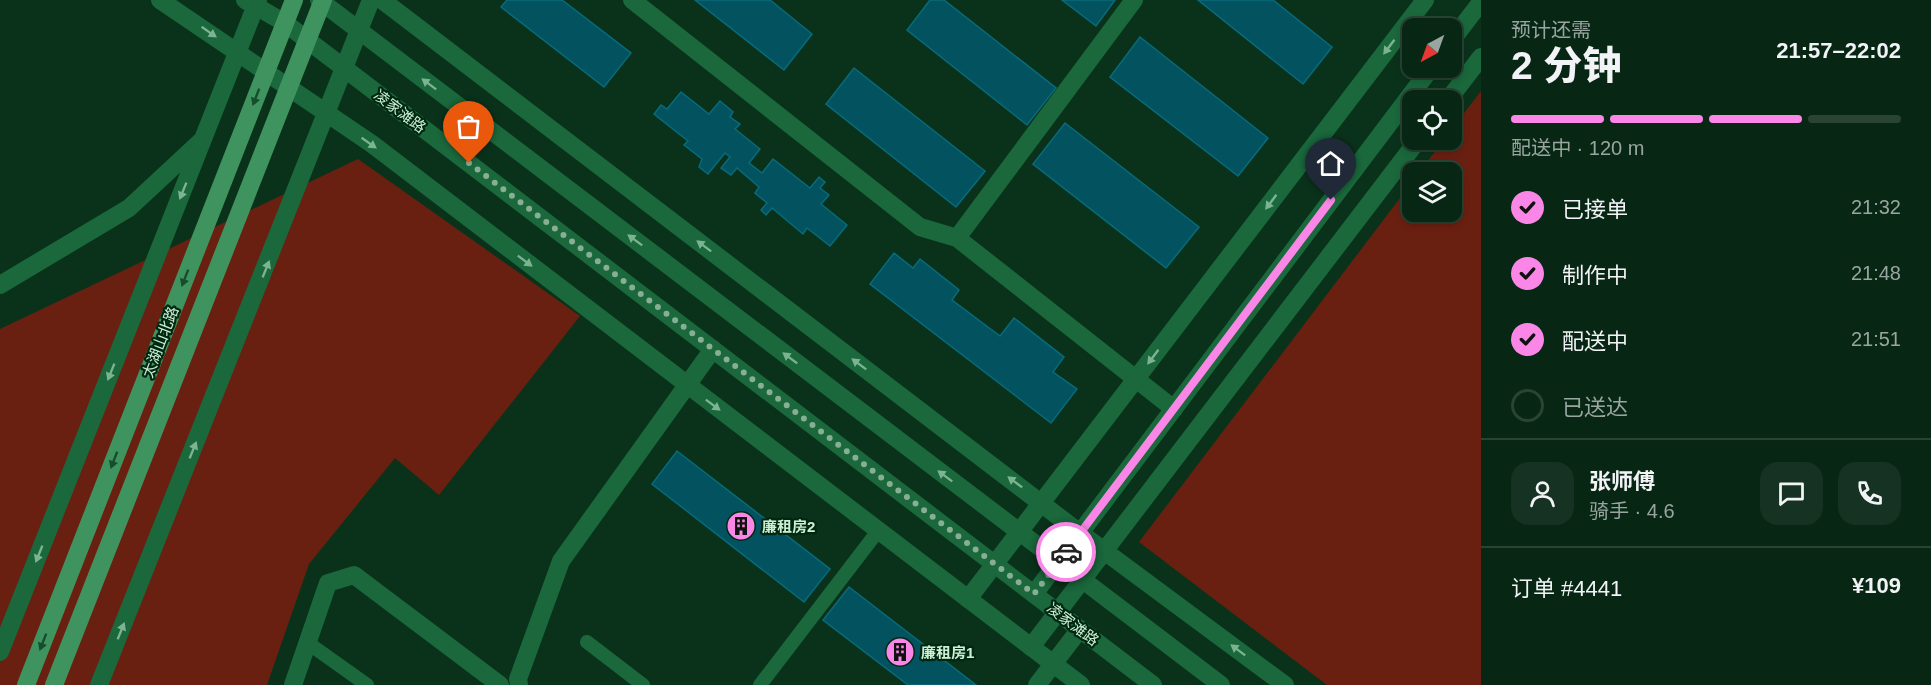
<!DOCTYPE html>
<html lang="zh">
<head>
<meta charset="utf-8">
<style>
  body { margin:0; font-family:Arial,"Noto Sans SC",sans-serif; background:#163222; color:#f1f3f6; height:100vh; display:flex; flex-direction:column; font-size:22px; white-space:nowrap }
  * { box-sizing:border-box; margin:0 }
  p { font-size:20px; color:#98a5a0 }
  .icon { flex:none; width:33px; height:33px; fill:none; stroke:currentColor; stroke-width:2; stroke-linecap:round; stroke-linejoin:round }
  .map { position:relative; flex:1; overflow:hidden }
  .side { display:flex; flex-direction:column; background:#082614; width:450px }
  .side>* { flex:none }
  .needle { width:39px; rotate:221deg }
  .controls { position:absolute; left:1402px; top:18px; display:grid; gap:12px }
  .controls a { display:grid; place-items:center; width:60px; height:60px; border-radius:12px; background:#082614; box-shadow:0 3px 9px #0003,0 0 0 2px #294334; font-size:30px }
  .pin { position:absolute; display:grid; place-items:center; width:51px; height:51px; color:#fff; margin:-62px -26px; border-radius:50% 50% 50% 0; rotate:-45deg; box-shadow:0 0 6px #0007 }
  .pin .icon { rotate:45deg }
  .courier { position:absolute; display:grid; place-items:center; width:60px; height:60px; margin:-30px; border:4px solid #fa87e7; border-radius:50%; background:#fff; color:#222; box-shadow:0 2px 8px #0007 }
  .overview em { font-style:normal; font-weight:800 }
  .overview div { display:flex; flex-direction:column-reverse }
  .overview { display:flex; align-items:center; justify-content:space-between; height:102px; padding:0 30px }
  h1 { font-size:39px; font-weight:800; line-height:45px }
  .bar { display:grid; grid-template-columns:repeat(4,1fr); gap:9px 6px; align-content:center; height:72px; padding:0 30px }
  .bar i { height:8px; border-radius:4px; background:#294334 }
  .bar .active { background:#fa87e7 }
  .bar p { grid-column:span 4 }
  .line { display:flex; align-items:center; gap:15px; padding:0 30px; border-top:2px solid #294334 }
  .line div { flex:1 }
  .round { display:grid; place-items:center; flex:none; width:63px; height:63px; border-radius:18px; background:#163222 }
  ol { padding:0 30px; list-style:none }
  li { display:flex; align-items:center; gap:18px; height:66px }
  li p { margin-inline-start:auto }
  li .icon { padding:6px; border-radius:50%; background:#fa87e7; color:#111; stroke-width:4 }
  li:last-child { color:#98a5a0 }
  li i { width:33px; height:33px; border:3px solid #294334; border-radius:50% }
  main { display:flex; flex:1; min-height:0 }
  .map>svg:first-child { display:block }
  .green { fill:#6a2010 }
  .building { fill:#03525f; stroke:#086b7b; stroke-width:1.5 }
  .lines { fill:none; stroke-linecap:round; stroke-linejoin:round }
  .service { stroke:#1a683c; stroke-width:14 }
  .minor { stroke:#1a683c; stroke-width:18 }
  .secondary { stroke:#1a683c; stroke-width:18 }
  .primary { stroke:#3f935f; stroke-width:18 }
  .oneway { fill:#7cb390 }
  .oneway2 { fill:#164d2c }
  .done { stroke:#88ae94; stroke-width:6; stroke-dasharray:0 10.8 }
  .route { stroke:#fa87e7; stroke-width:8 }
  .labels { text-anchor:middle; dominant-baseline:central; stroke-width:4.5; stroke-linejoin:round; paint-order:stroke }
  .street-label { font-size:15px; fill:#ccf0d5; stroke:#002811 }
  .poi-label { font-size:15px; font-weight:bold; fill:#ccf0d5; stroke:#002811; text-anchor:start }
</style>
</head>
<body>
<main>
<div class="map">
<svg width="1481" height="685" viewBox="0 0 1481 685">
  <rect width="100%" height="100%" fill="#0a321b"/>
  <g class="green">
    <polygon points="1481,91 1481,685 1327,685 1139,542 1413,181 1413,212 1452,212 1452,172 1419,172 1444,140 1452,140 1452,129"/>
    <polygon points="358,159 580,316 439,495 395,458 309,564 267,685 0,685 0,329"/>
  </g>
  <g class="building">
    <polygon points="507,0 562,0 631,53 604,87 501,7"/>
    <polygon points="695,0 770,0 812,34 784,70"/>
    <polygon points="930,0 944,0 1056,88 1027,125 907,30"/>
    <polygon points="1062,0 1115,0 1096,26"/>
    <polygon points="1198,0 1273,0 1332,47 1303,84"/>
    <polygon points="1140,37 1268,138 1238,176 1110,77"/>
    <polygon points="854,68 985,171 956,207 826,104"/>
    <polygon points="681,92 709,114 720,101 733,112 730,117 740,124 735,129 760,149 749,163 762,173 773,159 810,188 819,177 825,182 820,188 829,195 821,204 847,225 830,246 807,228 803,234 772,208 766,215 761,210 767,203 755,193 759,187 737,168 731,175 721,168 730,157 725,153 708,174 699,167 702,159 684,145 688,141 654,114 661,105 667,109"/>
    <polygon points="1065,123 1199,227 1166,268 1033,164"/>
    <polygon points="894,253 913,268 920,259 959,290 952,300 1000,336 1014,318 1064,357 1053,372 1077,389 1051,423 870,284"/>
    <polygon points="677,451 830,569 804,602 652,484"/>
    <polygon points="849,587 976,685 908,685 823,620"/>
  </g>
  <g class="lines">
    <g class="service">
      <polyline points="587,642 643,685"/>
      <polyline points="308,643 367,685"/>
      <polyline points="760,685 878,531"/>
    </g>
    <g class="minor">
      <polyline points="160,0 372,144 1081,685"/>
      <polyline points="382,0 1080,533 1285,685"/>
      <polyline points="632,0 920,227 957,238 1174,409"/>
      <polyline points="1448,100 1481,57"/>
      <polyline points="957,238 1134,0"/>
      <polyline points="0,285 129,208 200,142"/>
      <polyline points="968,599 1425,0"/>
      <polyline points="1031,647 1418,140"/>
      <polyline points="0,652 258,0"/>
      <polyline points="99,685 371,0"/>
      <polyline points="293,685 328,583 354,575 500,685"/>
      <polyline points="519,685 518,679 561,561 713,349"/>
      <polyline points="1037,685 1080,629"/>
    </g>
    <g class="secondary">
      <polyline points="245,0 285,23 1153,685"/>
      <polyline points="319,0 1221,685"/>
      <polyline points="1452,40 1481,2"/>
      <polyline points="1034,594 1431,68"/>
    </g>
    <g class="primary">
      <polyline points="26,685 294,0"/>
      <polyline points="54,685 323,0"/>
    </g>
  </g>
  <defs><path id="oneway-solid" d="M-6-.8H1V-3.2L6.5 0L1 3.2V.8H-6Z" transform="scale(1.5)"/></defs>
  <g class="oneway">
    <use href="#oneway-solid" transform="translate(209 32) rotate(35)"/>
    <use href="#oneway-solid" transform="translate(1389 47) rotate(127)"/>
    <use href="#oneway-solid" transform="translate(429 84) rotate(-143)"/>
    <use href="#oneway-solid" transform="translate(369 143) rotate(35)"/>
    <use href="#oneway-solid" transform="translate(183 191) rotate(112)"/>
    <use href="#oneway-solid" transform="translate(1271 202) rotate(127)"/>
    <use href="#oneway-solid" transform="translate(635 240) rotate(-143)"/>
    <use href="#oneway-solid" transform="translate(704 246) rotate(-143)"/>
    <use href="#oneway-solid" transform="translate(525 261) rotate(37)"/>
    <use href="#oneway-solid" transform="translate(266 269) rotate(-68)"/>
    <use href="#oneway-solid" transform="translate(1153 357) rotate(127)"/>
    <use href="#oneway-solid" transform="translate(790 358) rotate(-143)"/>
    <use href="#oneway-solid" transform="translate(859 364) rotate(-143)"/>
    <use href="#oneway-solid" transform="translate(111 372) rotate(112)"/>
    <use href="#oneway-solid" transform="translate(713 405) rotate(37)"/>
    <use href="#oneway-solid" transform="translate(193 450) rotate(-68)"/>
    <use href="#oneway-solid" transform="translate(945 476) rotate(-143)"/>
    <use href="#oneway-solid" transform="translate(1015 482) rotate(-143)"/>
    <use href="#oneway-solid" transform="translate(39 554) rotate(112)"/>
    <use href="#oneway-solid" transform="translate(121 631) rotate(-68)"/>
    <use href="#oneway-solid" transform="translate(1238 650) rotate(-143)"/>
  </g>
  <g class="oneway2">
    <use href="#oneway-solid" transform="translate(256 97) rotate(111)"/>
    <use href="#oneway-solid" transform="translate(185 278) rotate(111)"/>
    <use href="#oneway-solid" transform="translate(114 460) rotate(111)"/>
    <use href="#oneway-solid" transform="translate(43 642) rotate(111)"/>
  </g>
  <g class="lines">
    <polyline class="done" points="469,163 1034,594 1066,552"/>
    <polyline class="route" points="1066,552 1331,200"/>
  </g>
  <defs>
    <g id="building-disc" transform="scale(1.5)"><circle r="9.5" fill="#fa87e7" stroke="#002811"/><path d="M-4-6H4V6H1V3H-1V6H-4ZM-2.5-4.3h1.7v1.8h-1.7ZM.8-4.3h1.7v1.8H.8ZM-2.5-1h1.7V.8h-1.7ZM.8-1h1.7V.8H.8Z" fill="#111"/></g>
  </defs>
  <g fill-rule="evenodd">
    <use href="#building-disc" x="741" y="526"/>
    <use href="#building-disc" x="900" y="652"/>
  </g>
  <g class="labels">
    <g class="street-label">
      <text transform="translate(400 111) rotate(37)">凌家滩路</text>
      <text transform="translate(160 342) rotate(-69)">太湖山北路</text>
      <text transform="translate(1073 624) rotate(37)">凌家滩路</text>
    </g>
    <g class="poi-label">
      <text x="762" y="526">廉租房2</text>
      <text x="921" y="652">廉租房1</text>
    </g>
  </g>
</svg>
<div class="controls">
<a><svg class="needle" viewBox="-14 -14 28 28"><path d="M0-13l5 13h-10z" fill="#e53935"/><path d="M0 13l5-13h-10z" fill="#98a5a0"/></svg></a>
<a><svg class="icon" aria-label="locate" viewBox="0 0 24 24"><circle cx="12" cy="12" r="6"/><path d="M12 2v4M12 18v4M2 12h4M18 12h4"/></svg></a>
<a><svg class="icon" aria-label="layers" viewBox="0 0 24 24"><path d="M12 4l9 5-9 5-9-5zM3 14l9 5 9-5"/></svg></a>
</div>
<div class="pin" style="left:469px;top:163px;background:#ea580c"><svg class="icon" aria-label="bag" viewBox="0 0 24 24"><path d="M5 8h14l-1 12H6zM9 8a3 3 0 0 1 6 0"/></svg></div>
<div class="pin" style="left:1331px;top:200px;background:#1f2937"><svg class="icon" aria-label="home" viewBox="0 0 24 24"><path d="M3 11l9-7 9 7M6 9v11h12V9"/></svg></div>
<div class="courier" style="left:1066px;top:552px"><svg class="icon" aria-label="car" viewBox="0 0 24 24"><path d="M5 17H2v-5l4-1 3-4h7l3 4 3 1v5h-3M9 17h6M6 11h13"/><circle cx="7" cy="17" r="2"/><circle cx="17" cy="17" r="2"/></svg></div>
</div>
<section class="side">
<div class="overview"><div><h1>2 分钟</h1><p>预计还需</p></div><em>21:57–22:02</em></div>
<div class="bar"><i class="active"></i><i class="active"></i><i class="active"></i><i></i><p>配送中 · 120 m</p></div>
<ol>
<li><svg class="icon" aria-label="check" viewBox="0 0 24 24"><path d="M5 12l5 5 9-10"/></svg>已接单<p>21:32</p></li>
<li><svg class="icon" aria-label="check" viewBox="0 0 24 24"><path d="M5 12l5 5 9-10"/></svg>制作中<p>21:48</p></li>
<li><svg class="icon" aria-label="check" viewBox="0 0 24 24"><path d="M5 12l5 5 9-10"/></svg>配送中<p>21:51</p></li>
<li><i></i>已送达</li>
</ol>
<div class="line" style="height:108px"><a class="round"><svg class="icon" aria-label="person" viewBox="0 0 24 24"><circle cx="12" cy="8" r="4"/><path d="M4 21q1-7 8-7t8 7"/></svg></a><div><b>张师傅</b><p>骑手 · 4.6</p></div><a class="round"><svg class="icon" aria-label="chat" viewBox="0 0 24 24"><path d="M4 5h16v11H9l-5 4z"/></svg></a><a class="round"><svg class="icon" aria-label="phone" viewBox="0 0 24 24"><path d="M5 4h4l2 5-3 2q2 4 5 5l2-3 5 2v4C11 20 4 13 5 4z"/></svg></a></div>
<div class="line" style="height:78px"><div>订单 #4441</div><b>¥109</b></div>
</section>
</main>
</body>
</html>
